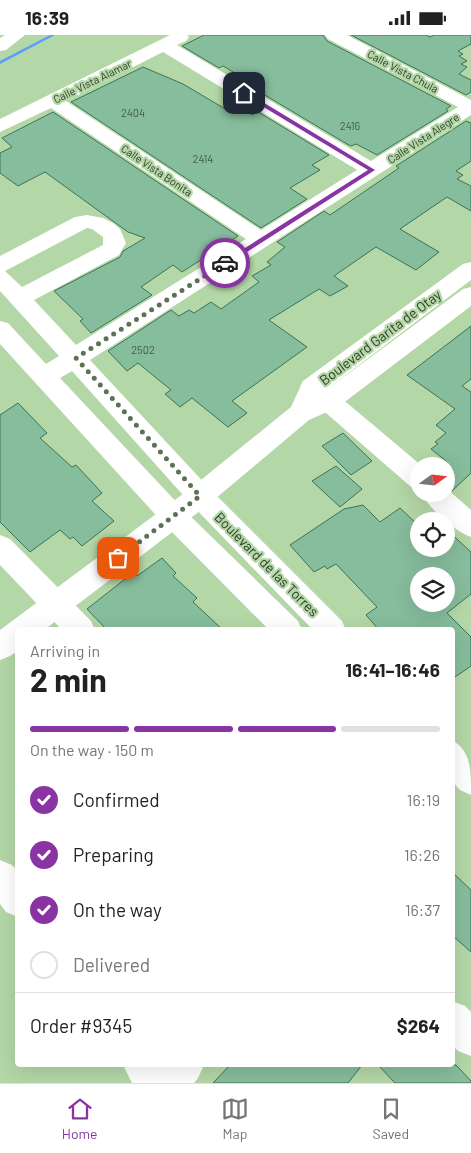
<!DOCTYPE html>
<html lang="en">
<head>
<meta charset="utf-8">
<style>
  body { margin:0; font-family:Barlow,sans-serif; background:#f2f2f2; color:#222; height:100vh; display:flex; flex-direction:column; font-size:19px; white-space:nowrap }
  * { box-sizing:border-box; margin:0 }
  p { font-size:16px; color:#767676 }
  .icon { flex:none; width:28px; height:28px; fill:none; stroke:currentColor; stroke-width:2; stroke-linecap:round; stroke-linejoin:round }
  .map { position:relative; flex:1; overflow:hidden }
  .details { position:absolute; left:15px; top:592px; width:440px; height:440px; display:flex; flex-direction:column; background:#fff; border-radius:5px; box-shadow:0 5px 20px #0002 }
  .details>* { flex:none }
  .needle { width:32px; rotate:75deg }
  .tools { position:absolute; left:410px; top:422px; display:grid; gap:10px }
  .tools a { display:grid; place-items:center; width:45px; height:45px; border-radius:50%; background:#fff; box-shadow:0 5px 20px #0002; font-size:25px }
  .pin { position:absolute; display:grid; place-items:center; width:42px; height:42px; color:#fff; margin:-21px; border-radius:10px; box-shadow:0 2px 8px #0006 }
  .courier { position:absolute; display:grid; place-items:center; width:50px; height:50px; margin:-25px; border:4px solid #8934a2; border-radius:50%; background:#fff; color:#222; box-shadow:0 1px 6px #0007 }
  .summary em { font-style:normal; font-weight:700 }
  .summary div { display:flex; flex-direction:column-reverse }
  .summary { display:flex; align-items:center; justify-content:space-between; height:85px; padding:0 15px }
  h1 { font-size:32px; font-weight:700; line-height:38px }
  .bar { display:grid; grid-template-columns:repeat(4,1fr); gap:8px 5px; align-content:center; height:60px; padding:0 15px }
  .bar i { height:6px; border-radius:4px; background:#e0e0e0 }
  .bar .selected { background:#8934a2 }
  .bar p { grid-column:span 4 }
  .line { display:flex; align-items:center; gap:12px; padding:0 15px; border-top:1px solid #e0e0e0 }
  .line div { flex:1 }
  ol { padding:0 15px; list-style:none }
  li { display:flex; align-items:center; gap:15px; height:55px }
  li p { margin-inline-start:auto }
  li .icon { padding:5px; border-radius:50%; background:#8934a2; color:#fff; stroke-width:4 }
  li:last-child { color:#767676 }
  li i { width:28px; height:28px; border:2px solid #e0e0e0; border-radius:50% }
  .status { display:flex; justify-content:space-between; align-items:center; height:35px; padding:0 25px; background:#fff; direction:ltr }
  .status svg { height:14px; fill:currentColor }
  .dock { display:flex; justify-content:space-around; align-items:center; height:70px; border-top:1px solid #e0e0e0; background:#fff; font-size:14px; color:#767676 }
  .dock a { display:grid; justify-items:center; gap:2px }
  .dock .selected { color:#8934a2 }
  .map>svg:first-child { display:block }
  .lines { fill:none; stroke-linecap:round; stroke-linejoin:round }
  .stream { fill:#599dff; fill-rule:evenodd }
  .building { fill:#86bd9c; stroke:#3d7354; fill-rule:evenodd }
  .minor { fill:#fff; fill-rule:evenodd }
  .major { fill:#fff; fill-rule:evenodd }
  .route { fill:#8934a2 }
  .done { stroke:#5d7254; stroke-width:5; stroke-dasharray:0 9 }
  .labels { text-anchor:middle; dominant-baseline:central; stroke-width:4.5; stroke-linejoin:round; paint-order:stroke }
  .far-street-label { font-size:11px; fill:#2e3c28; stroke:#b4d7a7 }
  .number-label { font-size:11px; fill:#445c45 }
  .street-label { font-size:14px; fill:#2e3c28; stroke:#b4d7a7 }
</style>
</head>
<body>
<div class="status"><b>16:39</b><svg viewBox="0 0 49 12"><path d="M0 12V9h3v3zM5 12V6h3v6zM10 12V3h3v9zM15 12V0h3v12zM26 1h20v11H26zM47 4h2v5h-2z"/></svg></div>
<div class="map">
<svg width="471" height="1048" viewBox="0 0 471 1048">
  <rect width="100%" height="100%" fill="#b4d7a7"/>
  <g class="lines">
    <polygon class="stream" points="50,0 55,0 0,29 0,26"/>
  </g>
  <g class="building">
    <polygon points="204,0 323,0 327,6 451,71 446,74 448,76 377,120 356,109 351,111 347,109 263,59 265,56 223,31 219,33 182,11"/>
    <polygon points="351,0 426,0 430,2 434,0 471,0 471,9 458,16 463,19 459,21 467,26 461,29 467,32 459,39 471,45 471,57 466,60"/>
    <polygon points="143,32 183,49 227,75 234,71 253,80 255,75 329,120 312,130 320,135 290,153 307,164 261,193 71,67"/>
    <polygon points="53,77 238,201 182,237 173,230 141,252 152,260 91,298 80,286 83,284 54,256 120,222 123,216 145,203 128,197 45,137 18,151 0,138 0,118 12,112 2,103"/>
    <polygon points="466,86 471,88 471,126 456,136 463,140 457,144 471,151 471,176 447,162 400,194 439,217 416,235 376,212 334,241 348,251 330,261 319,254 269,285 307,312 232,366 247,378 228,392 192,363 180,372 165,359 171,355 138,328 127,336 108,316 171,275 179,281 189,275 194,278 211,267 221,274 259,247 252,241 271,230 267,227 285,212 277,207 324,176 330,180 399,133 396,131"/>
    <polygon points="471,291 471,344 462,351 471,357 471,438 452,456 446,451 446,426 431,414 438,409 435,407 446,398 436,390 455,374 407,340"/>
    <polygon points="18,368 47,398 40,403 72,432 76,430 102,458 92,466 114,486 82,511 73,502 70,504 60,495 30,517 0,487 0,380"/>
    <polygon points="343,398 372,426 351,440 322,411"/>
    <polygon points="336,431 362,454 340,472 312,446"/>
    <path d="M363 470 380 487 400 473 419 491V514H446V494L471 517V559L447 578 471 602V631L452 644V595H379L366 580 377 572 336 529 327 534 325 531 314 537 290 510 344 474ZM419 541H446V569H419Z"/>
    <polygon points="162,523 176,538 173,541 197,563 193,567 223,595 107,595 87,574 134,537 137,541"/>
    <polygon points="452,837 471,855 471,917 452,900"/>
    <polygon points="230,1030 362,1030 348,1048 213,1048"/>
    <polygon points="378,1030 456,1030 471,1046 471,1048 395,1048"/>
  </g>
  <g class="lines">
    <g class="minor">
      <polygon points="5,0 25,0 6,15 0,16 0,3"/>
      <path d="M170 0H187L189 2 186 6 177 10 371 126 458 72 328 4 325 0H347L471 65V80L90 325 209 453 342 586 346 595H313L191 469 72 336 60 343 182 473 298 586 302 595H269L164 489 0 309V286L8 288 46 329 59 321 0 256V221L75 182 87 180 103 183 113 188 120 194 126 208 119 220 34 265 76 310 246 204 51 73 0 97V84ZM163 17 357 135 261 195 66 66ZM87 193 92 194 103 202V210L22 252 5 236Z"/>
      <polygon points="312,343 321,346 422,431 419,431 419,454 410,451 303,358 300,352 303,346"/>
      <path d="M446 453 471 475V502C456 497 429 474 422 459H446Z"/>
      <polygon points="0,500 10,504 91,586 95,595 62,595 0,530"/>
      <path d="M452 705C471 716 471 735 471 760L460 755 452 746Z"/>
      <polygon points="0,825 12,830 18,837 18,882 6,877 0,869"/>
      <polygon points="452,966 465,971 471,977 471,1021 458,1016 452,1010"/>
      <polygon points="123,1030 204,1030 198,1043 194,1048 132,1048"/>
    </g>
    <polygon class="major" points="471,227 471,245 322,358 463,254 471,252 471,271 338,372 309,385 209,469 44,595 18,595 18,616 10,621 0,625 0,595 191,453 291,372 303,346 463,229"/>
  </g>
  <polygon class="route" points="242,57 246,57 375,135 225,231 223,230 223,227 368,135 242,59"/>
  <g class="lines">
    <polyline class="done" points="118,523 200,461 76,323 225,228"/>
  </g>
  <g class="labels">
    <g class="far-street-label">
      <text transform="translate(403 36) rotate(28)">Calle Vista Chula</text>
      <text transform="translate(92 46) rotate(-26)">Calle Vista Alamar</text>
      <text transform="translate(423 103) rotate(-33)">Calle Vista Alegre</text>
      <text transform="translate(157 135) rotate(34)">Calle Vista Bonita</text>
    </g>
    <g class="number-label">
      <text x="133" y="77">2404</text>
      <text x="350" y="90">2416</text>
      <text x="203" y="123">2414</text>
      <text x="143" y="314">2502</text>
    </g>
    <g class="street-label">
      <text transform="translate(380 302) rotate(-37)">Boulevard Garita de Otay</text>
      <text transform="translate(267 529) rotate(45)">Boulevard de las Torres</text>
    </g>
  </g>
</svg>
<div class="tools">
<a><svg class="needle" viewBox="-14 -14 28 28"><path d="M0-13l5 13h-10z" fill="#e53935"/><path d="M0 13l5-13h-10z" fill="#767676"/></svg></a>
<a><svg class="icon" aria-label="locate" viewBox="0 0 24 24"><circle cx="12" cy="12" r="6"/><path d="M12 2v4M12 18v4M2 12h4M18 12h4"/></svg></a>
<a><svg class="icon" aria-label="layers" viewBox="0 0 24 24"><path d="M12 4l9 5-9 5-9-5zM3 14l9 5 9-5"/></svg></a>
</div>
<div class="pin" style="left:118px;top:523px;background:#ea580c"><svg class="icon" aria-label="bag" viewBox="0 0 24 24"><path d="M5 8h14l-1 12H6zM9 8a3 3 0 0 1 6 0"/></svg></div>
<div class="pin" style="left:244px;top:58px;background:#1f2937"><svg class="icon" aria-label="home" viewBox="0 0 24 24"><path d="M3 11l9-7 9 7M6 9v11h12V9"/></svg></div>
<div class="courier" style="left:225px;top:228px"><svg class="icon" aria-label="car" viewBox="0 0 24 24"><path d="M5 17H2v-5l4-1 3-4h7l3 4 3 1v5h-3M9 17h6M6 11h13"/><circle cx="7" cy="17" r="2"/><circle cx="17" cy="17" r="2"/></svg></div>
<section class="details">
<div class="summary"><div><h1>2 min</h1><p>Arriving in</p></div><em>16:41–16:46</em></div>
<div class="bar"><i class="selected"></i><i class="selected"></i><i class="selected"></i><i></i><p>On the way · 150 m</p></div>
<ol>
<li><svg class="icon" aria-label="check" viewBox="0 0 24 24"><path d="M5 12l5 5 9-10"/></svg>Confirmed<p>16:19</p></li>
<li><svg class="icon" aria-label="check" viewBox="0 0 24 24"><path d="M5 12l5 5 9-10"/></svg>Preparing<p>16:26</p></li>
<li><svg class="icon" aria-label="check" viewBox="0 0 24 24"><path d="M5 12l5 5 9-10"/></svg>On the way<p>16:37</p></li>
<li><i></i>Delivered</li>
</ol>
<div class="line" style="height:65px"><div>Order #9345</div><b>$264</b></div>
</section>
</div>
<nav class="dock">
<a class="selected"><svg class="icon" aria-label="home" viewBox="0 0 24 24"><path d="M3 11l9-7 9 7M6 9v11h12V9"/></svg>Home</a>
<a><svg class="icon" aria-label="map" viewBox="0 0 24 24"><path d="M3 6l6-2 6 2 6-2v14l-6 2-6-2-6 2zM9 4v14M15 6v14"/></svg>Map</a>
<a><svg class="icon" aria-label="saved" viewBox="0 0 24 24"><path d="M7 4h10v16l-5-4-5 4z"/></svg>Saved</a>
</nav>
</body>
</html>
